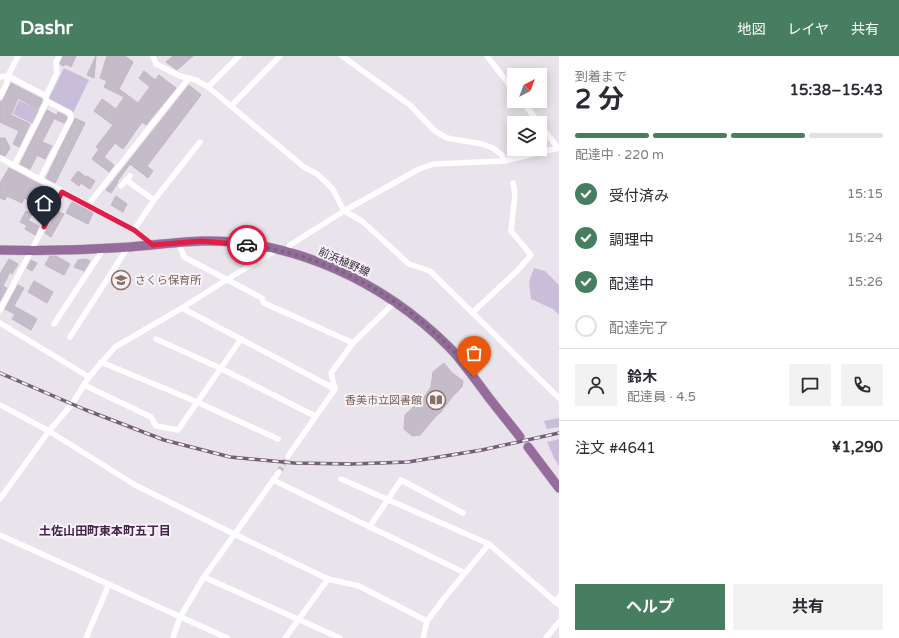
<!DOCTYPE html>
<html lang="ja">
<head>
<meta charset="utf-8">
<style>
  body { margin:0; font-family:"Varela Round","Noto Sans JP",sans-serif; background:#f2f2f3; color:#2b2b33; height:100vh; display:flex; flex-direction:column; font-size:15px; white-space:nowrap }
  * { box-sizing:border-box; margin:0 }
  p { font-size:13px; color:#7c7c81 }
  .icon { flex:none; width:22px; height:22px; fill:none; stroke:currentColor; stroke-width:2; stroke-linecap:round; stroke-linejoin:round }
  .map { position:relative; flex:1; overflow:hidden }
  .panel { display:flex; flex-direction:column; background:#fff; width:340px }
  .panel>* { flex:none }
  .needle { width:26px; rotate:41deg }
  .controls { position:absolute; left:507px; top:12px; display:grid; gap:8px }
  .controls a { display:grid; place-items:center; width:40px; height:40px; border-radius:0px; background:#fff; box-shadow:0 2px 10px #0003; font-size:20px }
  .pin { position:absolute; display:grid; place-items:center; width:34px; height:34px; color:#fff; margin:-41px -17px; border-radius:50% 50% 50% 0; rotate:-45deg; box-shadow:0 0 4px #0007 }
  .pin .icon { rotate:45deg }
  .courier { position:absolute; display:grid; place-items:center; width:40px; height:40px; margin:-20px; border:3px solid #e11d48; border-radius:50%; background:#fff; color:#222; box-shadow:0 1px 5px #0007 }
  .headline em { font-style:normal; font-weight:700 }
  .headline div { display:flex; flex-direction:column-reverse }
  .headline { display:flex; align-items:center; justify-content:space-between; height:68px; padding:0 16px }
  h1 { font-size:26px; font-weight:700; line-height:30px }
  .bar { display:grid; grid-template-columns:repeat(4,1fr); gap:6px 4px; align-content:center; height:48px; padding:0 16px }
  .bar i { height:5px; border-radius:3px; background:#e1e1e2 }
  .bar .selected { background:#477e5f }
  .bar p { grid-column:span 4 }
  .line { display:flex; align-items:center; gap:10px; padding:0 16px; border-top:1px solid #e1e1e2 }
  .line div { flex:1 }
  .round { display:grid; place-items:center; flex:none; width:42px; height:42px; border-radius:0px; background:#f2f2f3 }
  ol { padding:0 16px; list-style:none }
  li { display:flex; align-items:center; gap:12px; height:44px }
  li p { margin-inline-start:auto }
  li .icon { padding:4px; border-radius:50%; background:#477e5f; color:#fff; stroke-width:4 }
  li:last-child { color:#7c7c81 }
  li i { width:22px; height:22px; border:2px solid #e1e1e2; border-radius:50% }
  .action { display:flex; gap:8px; margin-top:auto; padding:8px 16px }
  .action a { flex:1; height:46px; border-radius:0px; background:#477e5f; color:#fff; font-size:16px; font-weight:700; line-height:46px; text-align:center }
  .action a+a { background:#f2f2f3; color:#2b2b33 }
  header { display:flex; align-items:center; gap:24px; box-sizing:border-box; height:56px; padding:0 20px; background:#477e5f; color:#fff }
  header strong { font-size:19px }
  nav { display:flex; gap:22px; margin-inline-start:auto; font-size:14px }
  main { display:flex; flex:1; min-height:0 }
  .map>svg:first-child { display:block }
  .green { fill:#c9beda }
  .building { fill:#c5bcc9; stroke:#c0b6c4 }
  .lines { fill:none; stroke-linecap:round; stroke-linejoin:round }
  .street-tunnel { stroke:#c5bdc8; stroke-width:5.5; stroke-dasharray:5.5 3; stroke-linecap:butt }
  .primary-casing { stroke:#c3bec4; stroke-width:10 }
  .street { stroke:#fff; stroke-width:5.5 }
  .primary { stroke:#956c9c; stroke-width:9 }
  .rail-casing { stroke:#735f76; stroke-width:3.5 }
  .rail { stroke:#f6f3f8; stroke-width:2; stroke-dasharray:6; stroke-linecap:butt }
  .done { stroke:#756879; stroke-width:4; stroke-dasharray:0 7.2 }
  .route { stroke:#e11d48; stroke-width:5 }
  .labels { text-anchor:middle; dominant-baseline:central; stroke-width:4; stroke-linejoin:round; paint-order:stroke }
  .street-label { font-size:11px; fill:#37253b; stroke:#f6f3f8 }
  .education-label { font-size:11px; fill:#785e54; stroke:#f6f3f8; text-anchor:start }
  .neighbourhood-label { font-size:12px; font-weight:bold; fill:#45234b; stroke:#f6f3f8 }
</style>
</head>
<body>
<header>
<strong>Dashr</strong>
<nav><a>地図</a><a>レイヤ</a><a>共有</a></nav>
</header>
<main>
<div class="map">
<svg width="559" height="582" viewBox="0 0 559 582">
  <rect width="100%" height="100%" fill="#e9e3eb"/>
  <g class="green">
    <polygon points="64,12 89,24 73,57 48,44"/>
    <polygon points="19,44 39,54 33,68 13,58"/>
    <polygon points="534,212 545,215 559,229 559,259 553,253 531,243 529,226"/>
    <polygon points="559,362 559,371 547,373 544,365"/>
    <polygon points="559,383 559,410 554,402 547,386"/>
  </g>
  <g class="building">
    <polygon points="63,0 76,0 71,11 65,8 64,10 60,8"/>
    <polygon points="96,0 94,22 87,19"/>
    <polygon points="107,0 125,0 133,6 119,33 138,47 150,31 139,22 144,15 155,24 159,19 176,32 146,69 142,66 123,93 115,87 104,101 114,109 109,116 92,103 99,93 96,91 113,69 94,55 102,43 116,53 124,41 104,31 107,25 100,22"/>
    <polygon points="173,0 193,0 177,14 166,6"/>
    <polygon points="11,27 42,43 42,45 38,53 18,42 11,59 30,68 19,91 13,88 19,75 0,66 0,45 2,46"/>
    <polygon points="189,29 201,39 147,110 153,115 148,122 130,108 117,126 118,126 111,137 106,134"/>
    <polygon points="47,54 56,59 42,86 52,90 45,103 37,99 30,113 20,108"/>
    <polygon points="58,56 66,60 67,62 64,67 55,63"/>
    <polygon points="75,62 85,67 55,127 46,122"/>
    <polygon points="0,82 5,82 10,92 5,100 0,98"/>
    <polygon points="9,112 56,137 52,145 39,138 35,147 24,142 22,147 7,140 5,144 0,142 0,127"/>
    <polygon points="78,115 86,121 87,120 95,125 90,133 81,127 79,130 71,124"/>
    <polygon points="116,140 127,148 123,156 111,149"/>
    <polygon points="72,146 93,157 88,168 66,157"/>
    <polygon points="26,155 32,158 26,169 20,166"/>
    <polygon points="57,155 64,158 51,181 45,177"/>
    <polygon points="29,165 39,170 35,179 25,173"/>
    <polygon points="50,200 56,200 70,208 64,219 45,209"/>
    <polygon points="9,203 18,208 12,218 10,216 3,230 7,232 0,245 0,218"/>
    <polygon points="86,203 90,205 84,215 74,211 78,204"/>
    <polygon points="31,204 37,207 32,215 27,212"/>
    <polygon points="34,225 53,236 47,247 28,236"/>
    <polygon points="18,229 24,232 14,250 37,263 31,274 12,263 15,258 5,253"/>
    <polygon points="444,307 451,316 463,325 462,331 452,341 441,356 436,360 420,379 412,380 404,373 405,359 424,341 431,331 433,316"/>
  </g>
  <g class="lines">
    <polyline class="street-tunnel" points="279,416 288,400"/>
    <g class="primary-casing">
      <g id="primary">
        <path d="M0 194C43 195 87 194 130 191 154 189 178 186 202 185 294 183 385 227 449 291 461 303 470 317 481 331 493 348 507 364 520 381"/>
        <polyline points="528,391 559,432"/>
      </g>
    </g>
    <g class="street">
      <polyline points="18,0 8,20 46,40 57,17 56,6 59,0"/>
      <polyline points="153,0 156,8 180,20 196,24 208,31 304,111 317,118 332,132 344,155 362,165 409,208 430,215 559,342"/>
      <polyline points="342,0 410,49 435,75 447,82 482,88 493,92 502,99 504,105"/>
      <polyline points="487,0 514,35"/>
      <polyline points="0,21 8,20 7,27 0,41"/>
      <polyline points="208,31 239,0"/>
      <polyline points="522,45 539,67"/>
      <polyline points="231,50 280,0"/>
      <polyline points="540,69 558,92"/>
      <polyline points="0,102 134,174 153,189"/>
      <polyline points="14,110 47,45 46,42"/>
      <polyline points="40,123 71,63 70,57 47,45"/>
      <polyline points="126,124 154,144"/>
      <polyline points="121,130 130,120"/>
      <polyline points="88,149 189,22"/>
      <polyline points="134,174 154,144 200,86"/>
      <polyline points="179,187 184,201 262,242 264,247 353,287"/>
      <polyline points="287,196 290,189 344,155 419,113 434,108 504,105 559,92"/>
      <polyline points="182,252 335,333"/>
      <polyline points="0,254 62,136"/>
      <polyline points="472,257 518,214 531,199 511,175 515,138 513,127"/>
      <polyline points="0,267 89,321"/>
      <polyline points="54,268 104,192"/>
      <polyline points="70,281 128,191"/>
      <polyline points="156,283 220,312 315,360"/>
      <polyline points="101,306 197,346 278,383"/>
      <polyline points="84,329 151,361 156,370 178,374 241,283"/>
      <polyline points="0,349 49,375 135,429 234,478 328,523 359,530 427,565"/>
      <polyline points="288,400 335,333 331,317 353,287 395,246"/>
      <polyline points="341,423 489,488 559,549"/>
      <polyline points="273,424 465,517"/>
      <polyline points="0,443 49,375 72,348 89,321 115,291 182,252 226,224 278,193"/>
      <polyline points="370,470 401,424 463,457"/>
      <polyline points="0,479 227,582"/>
      <polyline points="204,521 340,582"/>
      <polyline points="555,546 559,541"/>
      <polyline points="86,582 109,528"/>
      <polyline points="173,582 180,561 204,521 279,416"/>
      <polyline points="285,582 328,523"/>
      <polyline points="423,582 427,565 446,540 489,488"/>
      <polyline points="546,582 559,566"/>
    </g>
    <use href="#primary" class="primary"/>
    <g class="rail-casing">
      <polyline id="rail" points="0,317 86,354 164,384 230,401 294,407 351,408 408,406 482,394 559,377"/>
    </g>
    <use href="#rail" class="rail"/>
  </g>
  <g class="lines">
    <path class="done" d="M247 189C331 198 425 252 474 321"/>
    <polyline class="route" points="44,171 62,136 134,174 153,189 202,185 247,189"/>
  </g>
  <defs>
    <g id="school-ring" transform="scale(1)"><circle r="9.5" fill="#f6f3f8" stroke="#8d6e63" stroke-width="1.5"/><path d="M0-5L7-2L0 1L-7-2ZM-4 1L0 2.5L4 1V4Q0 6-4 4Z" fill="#8d6e63"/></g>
    <g id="library-ring" transform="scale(1)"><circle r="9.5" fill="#f6f3f8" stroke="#8d6e63" stroke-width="1.5"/><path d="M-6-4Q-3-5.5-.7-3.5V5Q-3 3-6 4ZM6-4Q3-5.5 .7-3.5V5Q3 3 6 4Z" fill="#8d6e63"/></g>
  </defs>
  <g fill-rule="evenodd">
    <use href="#school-ring" x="121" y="224"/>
    <use href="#library-ring" x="436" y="344"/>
  </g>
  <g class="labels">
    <g class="street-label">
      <text transform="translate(344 206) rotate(24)">前浜植野線</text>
    </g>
    <g class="education-label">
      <text x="135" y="224">さくら保育所</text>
      <text x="422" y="344" text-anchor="end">香美市立図書館</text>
    </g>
    <g class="neighbourhood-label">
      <text x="105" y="475">土佐山田町東本町五丁目</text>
    </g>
  </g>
</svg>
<div class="controls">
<a><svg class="needle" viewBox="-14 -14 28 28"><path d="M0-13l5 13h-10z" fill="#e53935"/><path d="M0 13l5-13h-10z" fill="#7c7c81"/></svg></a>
<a><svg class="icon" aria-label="layers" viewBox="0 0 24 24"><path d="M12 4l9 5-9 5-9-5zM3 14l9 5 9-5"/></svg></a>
</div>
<div class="pin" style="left:474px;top:321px;background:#ea580c"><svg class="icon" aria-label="bag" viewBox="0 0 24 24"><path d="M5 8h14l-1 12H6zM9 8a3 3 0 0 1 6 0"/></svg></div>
<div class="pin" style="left:44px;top:171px;background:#1f2937"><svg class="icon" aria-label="home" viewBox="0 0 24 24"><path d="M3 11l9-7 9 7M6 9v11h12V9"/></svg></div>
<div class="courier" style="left:247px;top:189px"><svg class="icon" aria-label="car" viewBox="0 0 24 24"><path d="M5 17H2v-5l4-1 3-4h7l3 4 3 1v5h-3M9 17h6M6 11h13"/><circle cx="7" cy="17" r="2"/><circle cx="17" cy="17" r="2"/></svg></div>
</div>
<section class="panel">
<div class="headline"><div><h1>2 分</h1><p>到着まで</p></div><em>15:38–15:43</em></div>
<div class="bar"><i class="selected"></i><i class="selected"></i><i class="selected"></i><i></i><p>配達中 · 220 m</p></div>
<ol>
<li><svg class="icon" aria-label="check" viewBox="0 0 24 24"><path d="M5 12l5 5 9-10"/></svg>受付済み<p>15:15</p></li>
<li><svg class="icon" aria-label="check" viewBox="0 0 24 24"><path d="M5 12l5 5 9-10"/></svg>調理中<p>15:24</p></li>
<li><svg class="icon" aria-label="check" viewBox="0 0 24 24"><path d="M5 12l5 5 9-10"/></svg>配達中<p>15:26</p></li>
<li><i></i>配達完了</li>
</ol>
<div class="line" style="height:72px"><a class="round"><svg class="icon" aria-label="person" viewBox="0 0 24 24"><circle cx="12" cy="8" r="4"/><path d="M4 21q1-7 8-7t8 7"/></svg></a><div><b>鈴木</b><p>配達員 · 4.5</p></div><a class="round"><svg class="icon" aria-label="chat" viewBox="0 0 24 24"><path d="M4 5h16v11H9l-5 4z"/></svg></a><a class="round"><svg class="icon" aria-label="phone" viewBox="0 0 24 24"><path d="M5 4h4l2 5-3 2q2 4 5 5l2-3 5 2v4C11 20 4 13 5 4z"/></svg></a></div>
<div class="line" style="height:52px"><div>注文 #4641</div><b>¥1,290</b></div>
<div class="action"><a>ヘルプ</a><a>共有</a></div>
</section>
</main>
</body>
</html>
